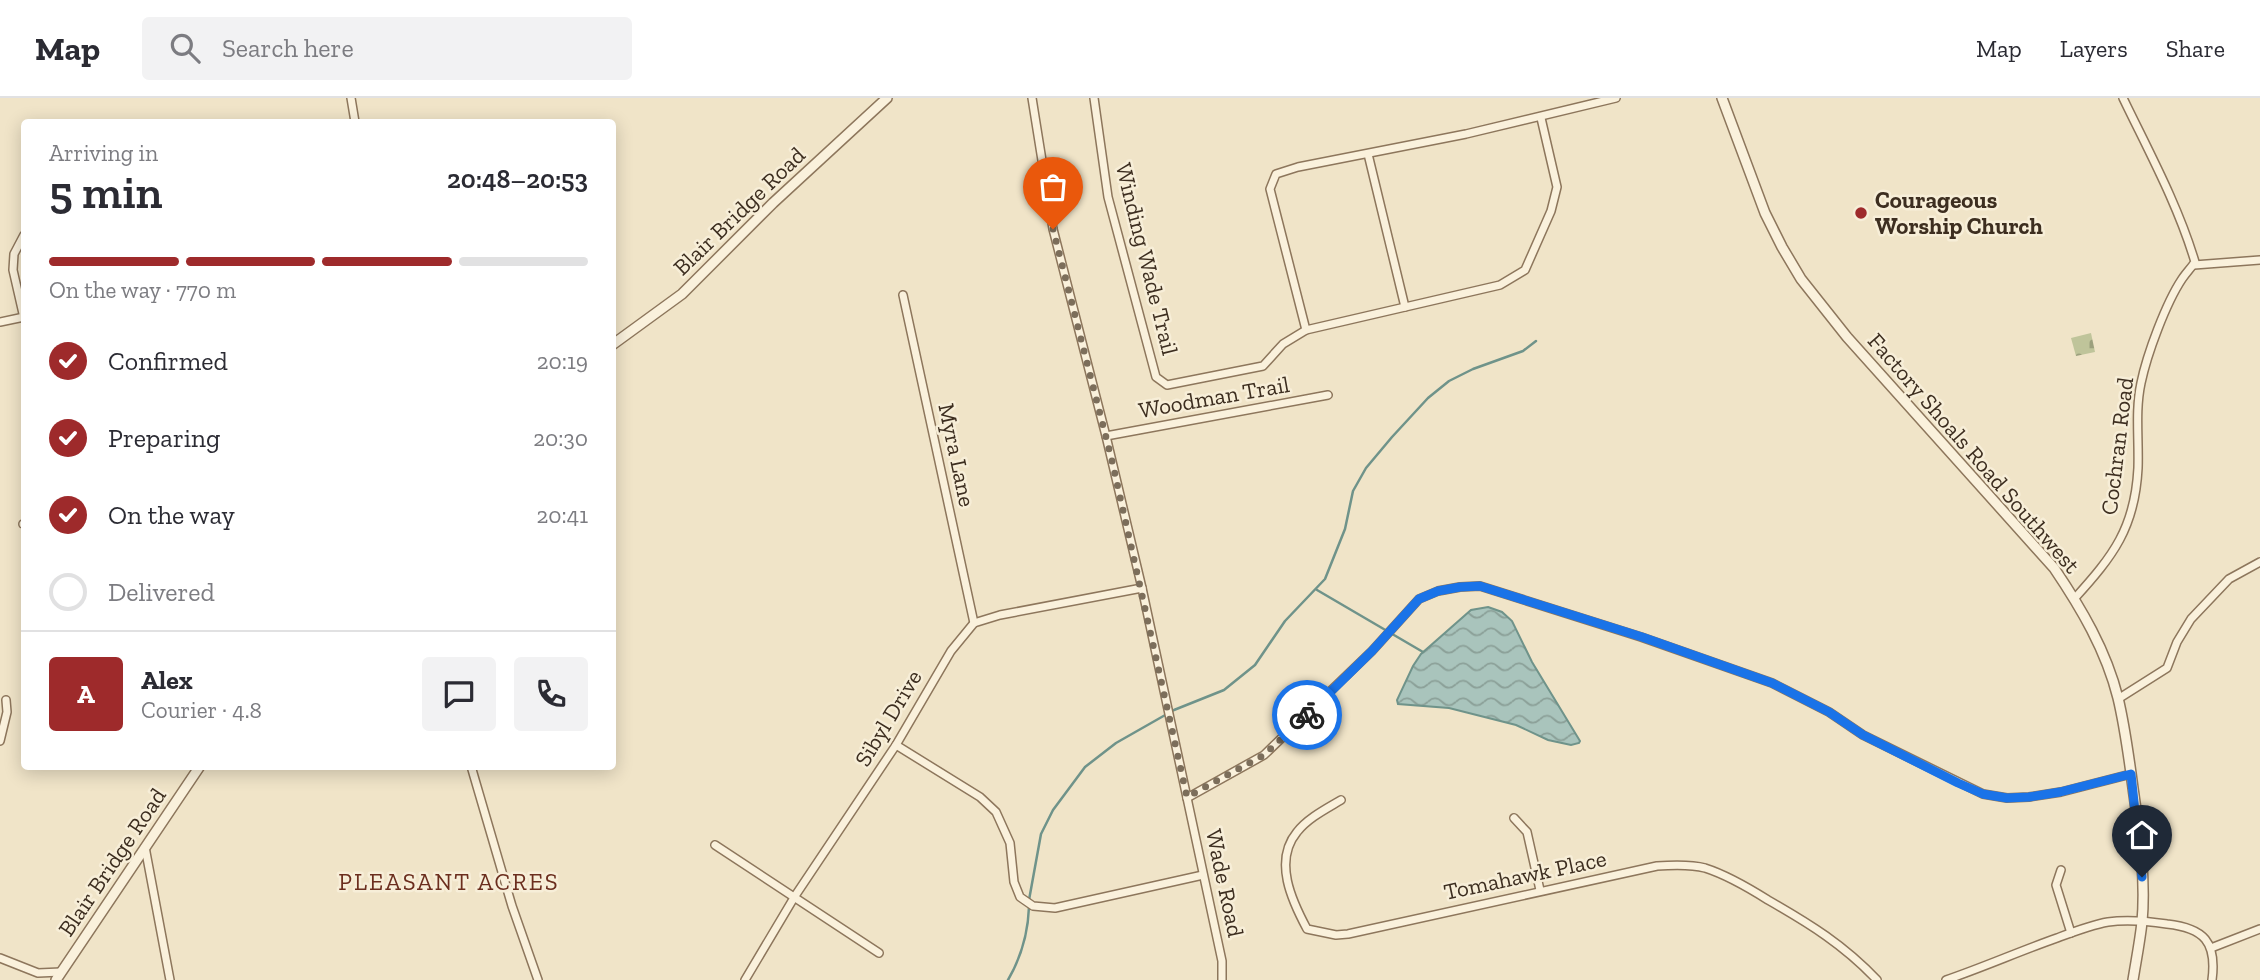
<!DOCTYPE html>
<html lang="en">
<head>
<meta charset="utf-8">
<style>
  body { margin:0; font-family:"Zilla Slab",serif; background:#f2f2f3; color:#2b2b33; height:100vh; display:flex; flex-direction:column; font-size:26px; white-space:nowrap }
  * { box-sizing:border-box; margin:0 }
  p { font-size:23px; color:#7c7c81 }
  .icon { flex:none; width:38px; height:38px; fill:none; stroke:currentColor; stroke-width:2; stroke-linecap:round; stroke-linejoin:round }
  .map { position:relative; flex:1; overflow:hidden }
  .details { position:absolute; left:21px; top:21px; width:595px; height:651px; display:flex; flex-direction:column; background:#fff; border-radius:7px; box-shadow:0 4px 18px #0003 }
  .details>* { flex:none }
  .pin { position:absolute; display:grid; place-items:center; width:60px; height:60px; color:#fff; margin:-72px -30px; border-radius:50% 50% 50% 0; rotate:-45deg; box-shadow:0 0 7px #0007 }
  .pin .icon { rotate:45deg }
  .courier { position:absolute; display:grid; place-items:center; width:70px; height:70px; margin:-35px; border:5px solid #1a73e8; border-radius:50%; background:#fff; color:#222; box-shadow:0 2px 9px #0007 }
  .headline em { font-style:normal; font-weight:600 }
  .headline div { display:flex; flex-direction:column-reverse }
  .headline { display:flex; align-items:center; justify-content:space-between; height:119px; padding:0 28px }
  h1 { font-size:46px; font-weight:600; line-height:52px }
  .bar { display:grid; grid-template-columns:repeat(4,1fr); gap:10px 7px; align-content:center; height:84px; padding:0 28px }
  .bar i { height:9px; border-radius:5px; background:#e1e1e2 }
  .bar .active { background:#9e2a2b }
  .bar p { grid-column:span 4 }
  .line { display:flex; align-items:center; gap:18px; padding:0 28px; border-top:2px solid #e1e1e2 }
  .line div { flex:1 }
  .round { display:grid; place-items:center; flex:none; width:74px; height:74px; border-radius:7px; background:#f2f2f3 }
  ol { padding:0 28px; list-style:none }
  li { display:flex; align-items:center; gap:21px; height:77px }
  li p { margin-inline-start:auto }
  li .icon { padding:7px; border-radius:50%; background:#9e2a2b; color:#fff; stroke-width:4 }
  li:last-child { color:#7c7c81 }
  li i { width:38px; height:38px; border:4px solid #e1e1e2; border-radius:50% }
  header { display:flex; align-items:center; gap:42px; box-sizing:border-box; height:98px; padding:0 35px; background:#fff; border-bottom:2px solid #e1e1e2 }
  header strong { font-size:33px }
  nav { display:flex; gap:38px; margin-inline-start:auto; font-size:24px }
  .search { width:490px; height:63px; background:#f2f2f3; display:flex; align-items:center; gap:18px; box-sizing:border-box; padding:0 24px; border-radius:7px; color:#7c7c81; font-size:26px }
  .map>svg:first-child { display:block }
  .cemetery { fill:url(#cemetery-stones) }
  .water { fill:url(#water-waves); stroke:#6f938a; stroke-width:2 }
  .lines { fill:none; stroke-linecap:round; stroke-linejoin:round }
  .stream { stroke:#6f938a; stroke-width:2.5 }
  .minor-casing { stroke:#8d765c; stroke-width:10 }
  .tertiary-casing { stroke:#8d765c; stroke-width:12 }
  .minor { stroke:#faf1dc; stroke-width:7 }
  .tertiary { stroke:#faf1dc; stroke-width:9 }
  .done { stroke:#7c6e5b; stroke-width:7; stroke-dasharray:0 12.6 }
  .route { stroke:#1a73e8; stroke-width:9 }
  .poi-dot { fill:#9e2a2b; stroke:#f7eed8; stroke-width:2.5 }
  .labels { text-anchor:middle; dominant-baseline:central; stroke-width:5; stroke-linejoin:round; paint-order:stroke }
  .poi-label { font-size:23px; font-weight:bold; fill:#3d2e20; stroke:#f7eed8; text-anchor:start }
  .street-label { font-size:23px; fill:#3d2e20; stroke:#f7eed8 }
  .neighbourhood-label { font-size:24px; letter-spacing:2px; fill:#6b2e1e; stroke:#f7eed8 }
</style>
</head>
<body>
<header>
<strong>Map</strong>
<div class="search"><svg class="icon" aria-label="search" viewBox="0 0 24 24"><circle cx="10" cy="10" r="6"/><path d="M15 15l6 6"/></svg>Search here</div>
<nav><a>Map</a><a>Layers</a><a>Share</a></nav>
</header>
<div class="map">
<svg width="2260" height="882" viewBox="0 0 2260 882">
  <defs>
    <pattern id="cemetery-stones" width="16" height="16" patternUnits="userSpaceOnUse" patternTransform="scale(1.75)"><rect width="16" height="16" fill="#bfc49a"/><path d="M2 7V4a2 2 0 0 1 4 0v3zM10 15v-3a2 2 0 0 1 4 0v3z" fill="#9ca07d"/></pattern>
    <pattern id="water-waves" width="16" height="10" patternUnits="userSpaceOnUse" patternTransform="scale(1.75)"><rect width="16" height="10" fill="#a9c4bc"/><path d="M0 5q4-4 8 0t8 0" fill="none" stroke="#8ba098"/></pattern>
  </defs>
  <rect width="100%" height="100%" fill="#f0e4c8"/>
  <polygon class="cemetery" points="2091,235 2095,254 2076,258 2071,240"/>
  <polygon class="water" points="1488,509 1502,514 1512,523 1532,564 1580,643 1579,645 1571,647 1548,642 1516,627 1449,610 1398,606 1397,602 1413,568 1421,556 1471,512"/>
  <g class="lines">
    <g class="stream">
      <polyline points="1317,492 1423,554"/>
      <polyline points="1029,802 1041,736 1053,712 1085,669 1116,645 1174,612 1224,592 1255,567 1285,523 1325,481 1345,431 1353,393 1366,370 1392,339 1428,300 1449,283 1473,271 1523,253 1536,243"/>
      <path d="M1008 882C1022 858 1028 836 1029 809"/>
    </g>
    <g class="minor-casing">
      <g id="minor">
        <polyline points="351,0 355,24"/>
        <polyline points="1032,0 1053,131 1106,338 1142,490 1222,863 1222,882"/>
        <polyline points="1094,0 1108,99 1156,279 1167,287 1263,268 1283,246 1306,232 1500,187 1525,172 1551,113 1557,89 1541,20"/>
        <polyline points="1368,56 1405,209"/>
        <polyline points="2194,167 2260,162"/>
        <polyline points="903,197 974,525"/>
        <polyline points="24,220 13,172 14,156 24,137"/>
        <polyline points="0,224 24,219"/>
        <polyline points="1306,232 1270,91 1276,76 1298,69 1466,36 1616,0"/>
        <polyline points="1106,338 1328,297"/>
        <polyline points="23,426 24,426"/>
        <path d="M2075 500C2113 458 2135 430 2138 370 2139 341 2135 313 2141 285 2147 256 2166 205 2182 181 2186 175 2191 170 2195 164 2178 107 2149 54 2123 0"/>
        <polyline points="2118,601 2167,570 2177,544 2191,521 2229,481 2260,464"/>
        <polyline points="0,643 7,614 6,602"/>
        <polyline points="896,647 980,699 996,714 1010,745 1014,784 1020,799 1033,808 1055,810 1203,777"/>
        <polyline points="471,668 512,808 538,882"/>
        <polyline points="1187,700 1264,657 1372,553 1419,501 1438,493 1460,489 1480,488 1641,539 1772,585 1829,614 1863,637 1983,696 2007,700 2029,699 2061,694 2131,676"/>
        <path d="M1341 702C1326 711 1308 720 1297 734 1273 763 1292 803 1307 831L1336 837 1348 836 1657 768C1672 767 1690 766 1705 770 1727 777 1749 790 1768 802 1810 826 1844 847 1877 882"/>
        <polyline points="1514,720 1527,734 1540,792"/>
        <polyline points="715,747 879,855"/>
        <polyline points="145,749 170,882"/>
        <polyline points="2061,772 2056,787 2071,835"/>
        <polyline points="2211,850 2260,831"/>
        <polyline points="0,860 38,875 61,874"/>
        <polyline points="745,882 795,798 896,647 951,553 974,525 1000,517 1142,490"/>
        <path d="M1946 882C1984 869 2020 853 2057 840 2073 834 2091 827 2108 824 2128 821 2147 823 2167 826 2204 830 2217 844 2212 882"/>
      </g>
    </g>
    <g class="tertiary-casing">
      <g id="tertiary">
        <path d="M1722 0 1765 115 1782 149 1801 181 1847 239 2054 470C2081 510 2106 552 2118 600 2125 629 2129 660 2133 690 2139 733 2146 780 2142 824 2140 843 2136 863 2133 882"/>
        <polyline points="612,247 682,196 773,105 887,0"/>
        <polyline points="56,882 200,668"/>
      </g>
    </g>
    <use href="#minor" class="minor"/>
    <use href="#tertiary" class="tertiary"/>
  </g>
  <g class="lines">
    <polyline class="done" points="1053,131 1112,363 1187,699 1264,657 1307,617"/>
    <polyline class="route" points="1307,617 1372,553 1419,501 1438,493 1460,489 1480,488 1642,539 1772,585 1829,614 1863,637 1958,685 1983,696 2007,700 2029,699 2060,694 2131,676 2142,779"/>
  </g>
  <circle class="poi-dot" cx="1861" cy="115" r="7"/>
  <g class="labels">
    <g class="poi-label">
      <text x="1875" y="102">Courageous<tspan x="1875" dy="26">Worship Church</tspan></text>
    </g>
    <g class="street-label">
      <text transform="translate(739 113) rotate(-44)">Blair Bridge Road</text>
      <text transform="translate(1147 161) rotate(76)">Winding Wade Trail</text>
      <text transform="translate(1214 299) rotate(-10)">Woodman Trail</text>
      <text transform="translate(2117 348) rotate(-83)">Cochran Road</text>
      <text transform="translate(1974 355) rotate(49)">Factory Shoals Road Southwest</text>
      <text transform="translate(957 357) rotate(78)">Myra Lane</text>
      <text transform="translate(888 620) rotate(-59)">Sibyl Drive</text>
      <text transform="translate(112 764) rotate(-56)">Blair Bridge Road</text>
      <text transform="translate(1525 777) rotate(-12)">Tomahawk Place</text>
      <text transform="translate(1225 785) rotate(78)">Wade Road</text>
    </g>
    <g class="neighbourhood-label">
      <text x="449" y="783">PLEASANT ACRES</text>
    </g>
  </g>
</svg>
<div class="pin" style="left:1053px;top:131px;background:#ea580c"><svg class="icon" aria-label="bag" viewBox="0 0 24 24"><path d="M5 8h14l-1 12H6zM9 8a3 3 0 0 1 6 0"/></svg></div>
<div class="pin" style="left:2142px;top:779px;background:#1f2937"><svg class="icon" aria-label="home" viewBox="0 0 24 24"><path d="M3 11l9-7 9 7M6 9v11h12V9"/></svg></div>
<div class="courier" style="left:1307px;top:617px"><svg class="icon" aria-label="bike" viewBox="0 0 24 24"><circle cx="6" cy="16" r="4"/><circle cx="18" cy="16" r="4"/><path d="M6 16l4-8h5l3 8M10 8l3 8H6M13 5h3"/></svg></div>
<section class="details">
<div class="headline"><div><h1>5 min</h1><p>Arriving in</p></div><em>20:48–20:53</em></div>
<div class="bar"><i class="active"></i><i class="active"></i><i class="active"></i><i></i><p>On the way · 770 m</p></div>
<ol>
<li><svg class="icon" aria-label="check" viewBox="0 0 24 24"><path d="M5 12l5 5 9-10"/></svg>Confirmed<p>20:19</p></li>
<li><svg class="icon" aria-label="check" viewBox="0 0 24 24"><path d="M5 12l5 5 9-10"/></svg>Preparing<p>20:30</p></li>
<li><svg class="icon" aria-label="check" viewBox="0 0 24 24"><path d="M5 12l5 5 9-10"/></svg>On the way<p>20:41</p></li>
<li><i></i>Delivered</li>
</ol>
<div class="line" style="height:126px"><b class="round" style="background:#9e2a2b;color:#fff">A</b><div><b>Alex</b><p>Courier · 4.8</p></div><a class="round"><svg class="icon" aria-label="chat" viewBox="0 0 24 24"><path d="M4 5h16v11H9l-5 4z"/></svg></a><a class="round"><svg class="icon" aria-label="phone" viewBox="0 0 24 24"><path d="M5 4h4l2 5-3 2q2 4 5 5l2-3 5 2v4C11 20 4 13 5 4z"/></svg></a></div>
</section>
</div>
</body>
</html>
